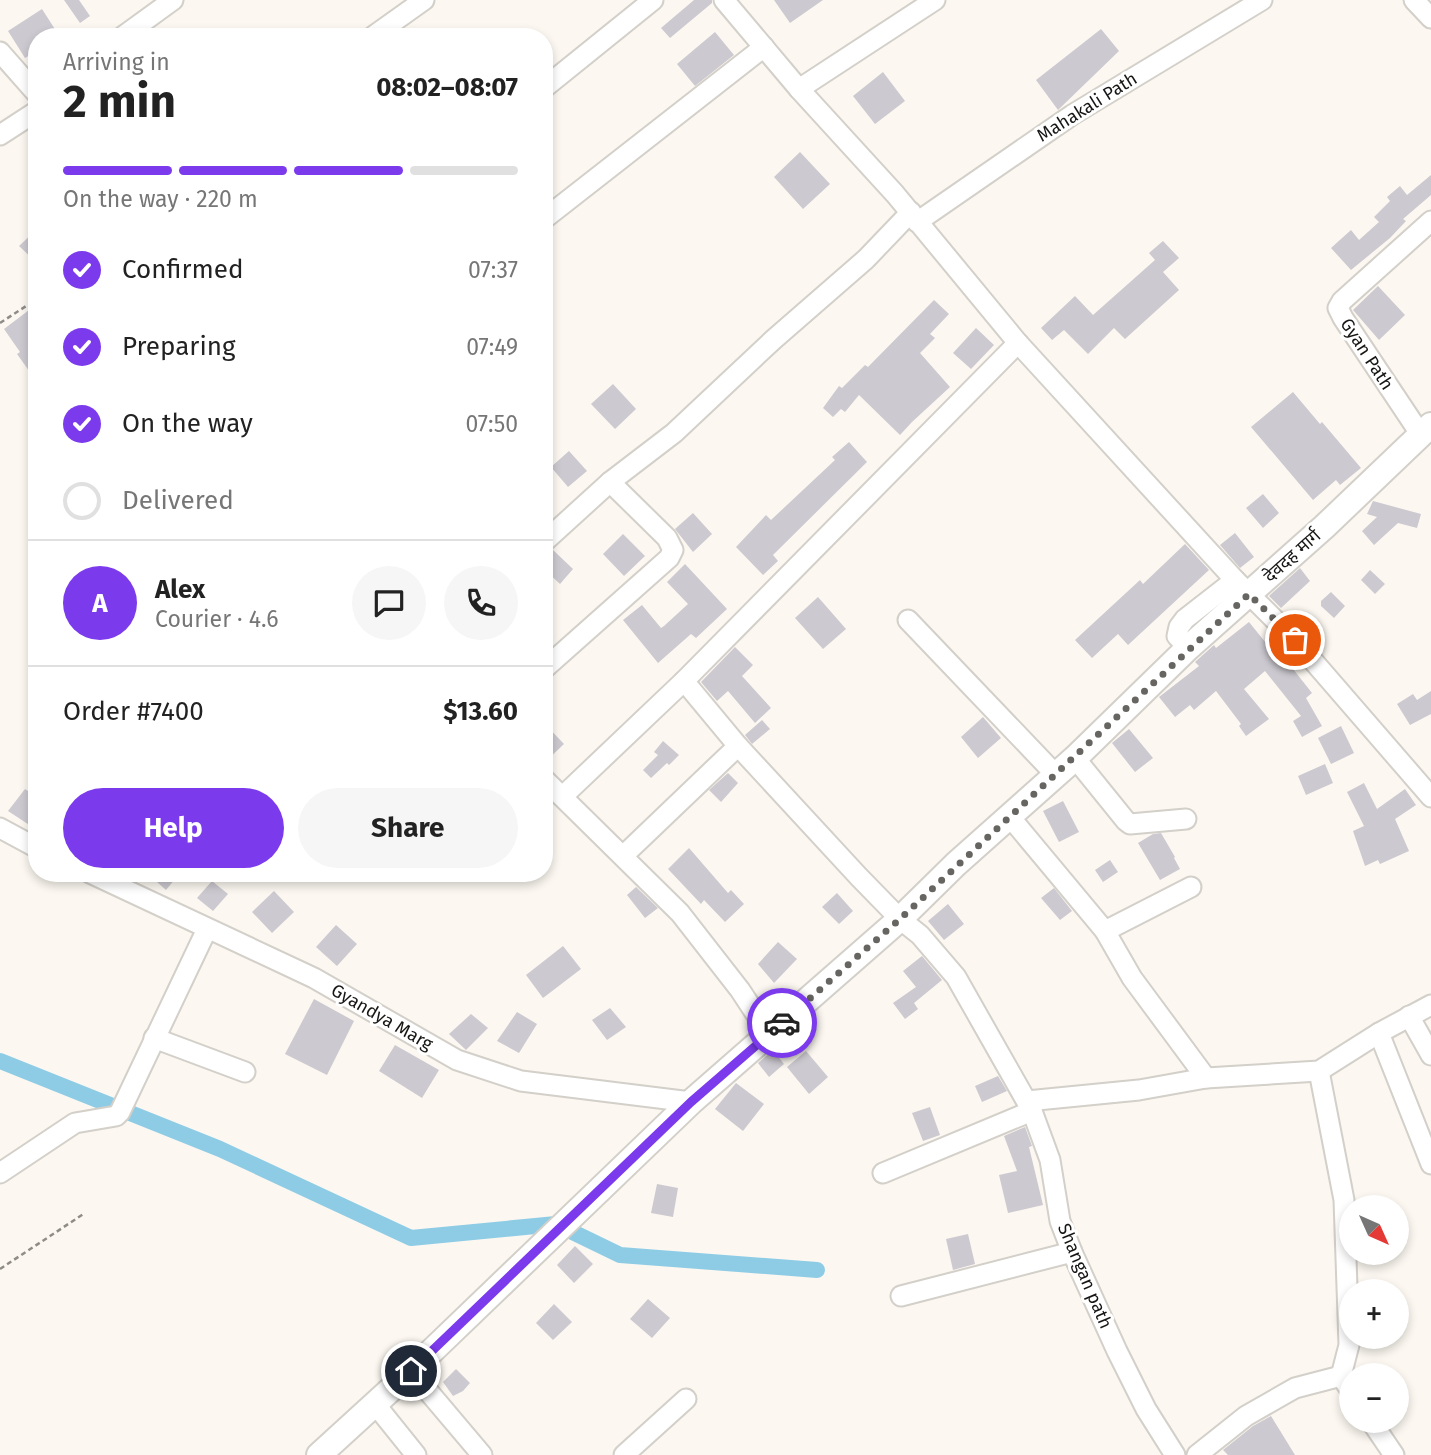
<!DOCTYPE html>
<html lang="en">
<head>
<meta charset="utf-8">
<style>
  body { margin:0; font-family:"Fira Sans","Noto Sans Devanagari",sans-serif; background:#f6f6f6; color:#222; height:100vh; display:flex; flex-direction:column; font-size:26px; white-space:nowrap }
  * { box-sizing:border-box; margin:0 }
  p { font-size:23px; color:#767676 }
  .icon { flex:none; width:38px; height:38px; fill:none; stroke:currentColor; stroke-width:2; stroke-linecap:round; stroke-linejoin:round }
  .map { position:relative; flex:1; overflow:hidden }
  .side { position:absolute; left:28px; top:28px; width:525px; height:854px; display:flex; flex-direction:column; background:#fff; border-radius:28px; box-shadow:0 4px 10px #0003 }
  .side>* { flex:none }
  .needle { width:46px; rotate:135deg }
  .buttons { position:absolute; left:1339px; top:1195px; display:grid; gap:14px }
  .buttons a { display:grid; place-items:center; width:70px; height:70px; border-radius:50%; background:#fff; box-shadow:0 4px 10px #0003; font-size:35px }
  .pin { position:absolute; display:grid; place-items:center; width:60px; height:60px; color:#fff; margin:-30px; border:4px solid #fff; border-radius:50%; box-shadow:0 2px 7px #0007 }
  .courier { position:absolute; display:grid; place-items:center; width:70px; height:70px; margin:-35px; border:5px solid #7c3aed; border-radius:50%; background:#fff; color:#222; box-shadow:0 2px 9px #0007 }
  .summary em { font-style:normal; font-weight:700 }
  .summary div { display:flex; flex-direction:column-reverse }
  .summary { display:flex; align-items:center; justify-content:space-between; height:119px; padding:0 35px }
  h1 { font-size:46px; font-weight:700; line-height:52px }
  .bar { display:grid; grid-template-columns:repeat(4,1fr); gap:10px 7px; align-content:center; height:84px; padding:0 35px }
  .bar i { height:9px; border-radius:5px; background:#e0e0e0 }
  .bar .active { background:#7c3aed }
  .bar p { grid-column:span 4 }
  .line { display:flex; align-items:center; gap:18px; padding:0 35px; border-top:2px solid #e0e0e0 }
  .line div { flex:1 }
  .round { display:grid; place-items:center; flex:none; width:74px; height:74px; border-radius:37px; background:#f6f6f6 }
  ol { padding:0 35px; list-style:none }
  li { display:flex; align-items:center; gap:21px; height:77px }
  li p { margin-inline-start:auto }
  li .icon { padding:7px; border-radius:50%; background:#7c3aed; color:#fff; stroke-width:4 }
  li:last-child { color:#767676 }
  li i { width:38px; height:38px; border:4px solid #e0e0e0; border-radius:50% }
  .action { display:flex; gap:14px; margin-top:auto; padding:14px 35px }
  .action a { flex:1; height:80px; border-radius:42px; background:#7c3aed; color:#fff; font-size:28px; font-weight:700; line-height:80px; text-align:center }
  .action a+a { background:#f6f6f6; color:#222 }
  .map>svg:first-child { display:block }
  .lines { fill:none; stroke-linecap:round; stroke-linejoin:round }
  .canal { stroke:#8ecce6; stroke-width:16 }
  .building { fill:#ccc9d0 }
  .minor-casing { stroke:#d3cfc9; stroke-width:23 }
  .major-casing { stroke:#d3cfc9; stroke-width:28 }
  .path { stroke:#8f8c88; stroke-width:2.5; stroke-dasharray:5 3.5; stroke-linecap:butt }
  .minor { stroke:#fff; stroke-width:19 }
  .major { stroke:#fff; stroke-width:24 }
  .done { stroke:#676561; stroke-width:7; stroke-dasharray:0 12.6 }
  .route { stroke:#7c3aed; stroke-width:9 }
  .labels { text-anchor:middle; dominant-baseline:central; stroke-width:6; stroke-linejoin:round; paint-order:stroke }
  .street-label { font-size:18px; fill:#171614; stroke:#fff }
</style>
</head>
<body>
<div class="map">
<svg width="1431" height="1455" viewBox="0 0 1431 1455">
  <rect width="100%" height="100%" fill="#fcf8f1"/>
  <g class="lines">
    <polyline class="canal" points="0,1061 220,1149 411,1238 556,1224 620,1255 817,1270"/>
  </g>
  <g class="building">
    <polygon points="64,0 79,0 90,16 80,23"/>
    <polygon points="694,0 712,0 712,3 670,38 661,28"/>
    <polygon points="774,0 823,0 790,23"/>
    <polygon points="42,9 60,37 37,37 37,51 25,58 8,31"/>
    <polygon points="1101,29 1119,51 1058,110 1036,80"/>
    <polygon points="715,32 734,55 695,86 677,64"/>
    <polygon points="883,72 905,101 875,124 853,96"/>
    <polygon points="800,152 830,184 803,209 774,177"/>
    <polygon points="1431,175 1431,195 1403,219 1406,221 1390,238 1351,270 1331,248 1351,230 1359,240 1379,222 1374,217 1390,201 1387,197 1400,186 1407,195"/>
    <polygon points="37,229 37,263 19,246"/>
    <polygon points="1163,241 1179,258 1163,272 1179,290 1125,339 1114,328 1088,354 1064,330 1052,340 1041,328 1075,296 1093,315 1155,260 1149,253"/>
    <polygon points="1378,286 1405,315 1379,340 1353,310"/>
    <polygon points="934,300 949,314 930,334 935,338 920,353 950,387 912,422 900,435 859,395 845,412 841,409 833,417 823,408 839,386 842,388 865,365 868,367"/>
    <polygon points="37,304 37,337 28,343 37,356 37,382 17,354 20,352 4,329"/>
    <polygon points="976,328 994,345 971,369 953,353"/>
    <polygon points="613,384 636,409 615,429 591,404"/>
    <polygon points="1293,392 1320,424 1322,422 1361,468 1340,485 1336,480 1313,500 1251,427"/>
    <polygon points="849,442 867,462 773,555 778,561 763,575 736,547 766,515 771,520 835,460 832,457"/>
    <polygon points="569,451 587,471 568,487 551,467"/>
    <polygon points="1263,494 1279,513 1263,528 1246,508"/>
    <polygon points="1373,501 1421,514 1417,528 1398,523 1374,545 1362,531 1377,517 1367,514"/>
    <polygon points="693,513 712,534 693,552 675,529"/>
    <polygon points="1235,533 1254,557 1240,568 1220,545"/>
    <polygon points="623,534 645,556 624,576 603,554"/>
    <polygon points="1185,544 1209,570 1128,645 1118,634 1092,658 1075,640 1140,580 1143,584"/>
    <polygon points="553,550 573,569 560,584 544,569 544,556"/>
    <polygon points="685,564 727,609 696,638 691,634 658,663 623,620 642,605 661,628 664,626 688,604 667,582"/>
    <polygon points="1300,568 1310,581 1281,608 1269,596"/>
    <polygon points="1370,570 1385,584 1375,594 1361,580"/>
    <polygon points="1331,592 1345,606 1334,618 1321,606 1321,601"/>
    <polygon points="818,597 846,629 823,649 795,618"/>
    <polygon points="1249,622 1278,658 1282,655 1312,693 1306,698 1322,726 1302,737 1293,721 1301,716 1265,671 1244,689 1269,719 1246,736 1239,726 1241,724 1216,691 1194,710 1190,705 1175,717 1159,697 1199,666 1195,662 1214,645 1216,648"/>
    <polygon points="735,647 753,665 742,676 771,708 755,723 728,691 717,701 701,682"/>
    <polygon points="1431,691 1431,714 1410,725 1397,704 1413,694 1417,700"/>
    <polygon points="983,717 1001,738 978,758 961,737"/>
    <polygon points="762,720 770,729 752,744 745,735"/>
    <polygon points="544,723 564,744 544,763"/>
    <polygon points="1341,726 1354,753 1331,764 1318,738"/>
    <polygon points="1129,729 1153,758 1135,772 1112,743"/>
    <polygon points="663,741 679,755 669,765 667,763 651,778 643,770 658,755 654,752"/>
    <polygon points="1325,764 1333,783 1306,795 1298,776"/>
    <polygon points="728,773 738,783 721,802 709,790"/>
    <polygon points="1364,783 1377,809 1405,789 1416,805 1395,819 1409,851 1380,864 1378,860 1365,866 1353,831 1364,826 1347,792"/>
    <polygon points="25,789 37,797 37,830 8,811"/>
    <polygon points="1063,801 1079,832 1059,842 1043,811"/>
    <polygon points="1161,833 1175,857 1174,858 1180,869 1160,880 1138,843 1153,834"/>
    <polygon points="689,848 728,893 731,890 744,904 725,922 704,900 701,904 668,869"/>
    <polygon points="1110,860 1118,872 1103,882 1095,870"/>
    <polygon points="147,873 180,873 166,890"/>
    <polygon points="212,881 228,894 213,911 197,898"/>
    <polygon points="636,887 658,908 645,918 627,895"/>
    <polygon points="1054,888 1072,911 1060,920 1041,898"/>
    <polygon points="274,891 294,912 272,933 252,912"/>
    <polygon points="837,893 853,911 839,924 822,907"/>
    <polygon points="948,904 964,924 944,940 928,921"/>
    <polygon points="336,925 357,944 337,966 316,947"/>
    <polygon points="778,942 797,959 774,983 758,964"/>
    <polygon points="563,946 581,969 543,998 526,975"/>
    <polygon points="922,956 942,980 914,1003 918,1009 905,1019 893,1003 916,987 903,971"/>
    <polygon points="314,999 354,1021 327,1075 285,1054"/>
    <polygon points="610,1008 626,1027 607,1040 592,1020"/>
    <polygon points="517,1012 537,1024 519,1053 497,1041"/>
    <polygon points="471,1014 488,1028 466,1050 449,1034"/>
    <polygon points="395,1045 439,1070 422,1098 379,1071"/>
    <polygon points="773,1050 784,1064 769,1077 758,1063"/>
    <polygon points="806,1051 828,1077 809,1094 787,1067"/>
    <polygon points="998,1076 1007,1091 982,1102 975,1086"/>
    <polygon points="736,1083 764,1104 743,1131 715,1109"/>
    <polygon points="930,1107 940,1135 923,1141 912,1113"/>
    <polygon points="1025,1127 1032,1146 1029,1147 1043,1205 1008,1213 999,1175 1017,1171 1004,1136"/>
    <polygon points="657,1184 678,1188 673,1217 651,1213"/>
    <polygon points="968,1234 975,1264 953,1270 946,1239"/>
    <polygon points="575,1246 593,1264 574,1283 557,1265"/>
    <polygon points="648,1299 670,1318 652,1338 630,1319"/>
    <polygon points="554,1304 572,1322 553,1340 536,1323"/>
    <polygon points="456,1369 470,1383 463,1391 453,1396 443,1382"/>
    <polygon points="1271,1416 1295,1455 1228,1455 1223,1450 1253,1426"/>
  </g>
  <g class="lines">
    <g class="minor-casing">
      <g id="minor">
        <polyline points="724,0 799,89 895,194 1018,343 1235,580 1295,640 1431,797"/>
        <polyline points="1414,0 1431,18"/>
        <polyline points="122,37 173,0"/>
        <polyline points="372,37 424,0"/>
        <polyline points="0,52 37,94"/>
        <polyline points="544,88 653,0"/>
        <polyline points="799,89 935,0"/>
        <polyline points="0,135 37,111"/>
        <polyline points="544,219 764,47"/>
        <polyline points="917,222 1072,115 1262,0"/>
        <polyline points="1421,435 1343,318 1338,308 1342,301 1431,221"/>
        <polyline points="544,542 610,482 674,433 773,340 866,259 911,212"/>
        <polyline points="908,620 1056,775"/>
        <polyline points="1188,648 1177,636 1179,627 1185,619 1235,580"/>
        <polyline points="544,669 669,558 673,550 667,538 610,482"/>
        <polyline points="738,746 859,877 900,919 920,935 956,977 1032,1111 1050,1160 1060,1221 1072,1252 1117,1351 1146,1409 1175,1455"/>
        <polyline points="1075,758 1126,821 1130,824 1186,819"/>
        <polyline points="544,779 680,913 740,990 769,1034"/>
        <polyline points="563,796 684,681 1018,343"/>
        <polyline points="1010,817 1105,931 1132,978 1206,1078"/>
        <polyline points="0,828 37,848"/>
        <polyline points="624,855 738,746 684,681"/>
        <polyline points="90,873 314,978 457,1060 521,1081 691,1102"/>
        <polyline points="1105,931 1191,887"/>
        <polyline points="1409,1016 1431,1055"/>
        <polyline points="1379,1033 1431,1164"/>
        <polyline points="154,1038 245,1072"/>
        <polyline points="1319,1071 1344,1200 1349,1345 1341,1376"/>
        <polyline points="1027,1101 1139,1090 1206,1078 1319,1071 1379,1033 1431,1005"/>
        <polyline points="0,1173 75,1123 116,1116 120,1112 207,929"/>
        <polyline points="883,1173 1032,1111"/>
        <polyline points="901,1296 1072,1252"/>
        <polyline points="411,1371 482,1455"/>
        <polyline points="1341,1376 1351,1391"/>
        <polyline points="375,1404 416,1455"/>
        <polyline points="1371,1421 1394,1455"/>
        <polyline points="624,1455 686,1399"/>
        <polyline points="1197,1455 1246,1416 1295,1388 1341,1376"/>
      </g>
    </g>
    <g class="major-casing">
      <polyline id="major" points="319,1455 411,1371 691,1102 900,919 956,864 1075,758 1188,648 1324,527 1431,425"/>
    </g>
    <g class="path">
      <polyline points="0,323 37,299"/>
      <polyline points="0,1269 85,1213"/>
    </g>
    <use href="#minor" class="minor"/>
    <use href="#major" class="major"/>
  </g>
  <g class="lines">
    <polyline class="done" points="782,1023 900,919 1249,594 1295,640"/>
    <polyline class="route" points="411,1371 691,1102 782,1023"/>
  </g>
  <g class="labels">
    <g class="street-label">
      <text transform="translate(1087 107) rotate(-32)">Mahakali Path</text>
      <text transform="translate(1367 354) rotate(57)">Gyan Path</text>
      <text transform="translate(1292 556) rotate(-42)">देवदह मार्ग</text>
      <text transform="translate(382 1017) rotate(30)">Gyandya Marg</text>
      <text transform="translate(1085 1276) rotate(67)">Shangan path</text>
    </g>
  </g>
</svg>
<div class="buttons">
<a><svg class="needle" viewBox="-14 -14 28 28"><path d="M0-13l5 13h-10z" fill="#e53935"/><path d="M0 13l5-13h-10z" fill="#767676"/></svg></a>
<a>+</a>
<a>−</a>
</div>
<div class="pin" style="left:1295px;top:640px;background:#ea580c"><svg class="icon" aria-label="bag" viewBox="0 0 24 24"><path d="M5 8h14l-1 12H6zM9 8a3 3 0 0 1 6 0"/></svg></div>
<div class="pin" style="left:411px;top:1371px;background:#1f2937"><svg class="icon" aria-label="home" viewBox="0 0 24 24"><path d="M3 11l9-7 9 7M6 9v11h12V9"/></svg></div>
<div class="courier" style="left:782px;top:1023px"><svg class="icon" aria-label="car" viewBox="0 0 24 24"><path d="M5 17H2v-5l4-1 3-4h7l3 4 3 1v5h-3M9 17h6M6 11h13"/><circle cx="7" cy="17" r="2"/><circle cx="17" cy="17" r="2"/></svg></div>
<section class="side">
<div class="summary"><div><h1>2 min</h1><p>Arriving in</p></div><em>08:02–08:07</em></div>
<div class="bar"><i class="active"></i><i class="active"></i><i class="active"></i><i></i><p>On the way · 220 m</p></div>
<ol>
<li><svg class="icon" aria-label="check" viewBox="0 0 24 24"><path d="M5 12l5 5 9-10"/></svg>Confirmed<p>07:37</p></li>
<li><svg class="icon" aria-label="check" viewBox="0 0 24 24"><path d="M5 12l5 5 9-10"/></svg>Preparing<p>07:49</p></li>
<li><svg class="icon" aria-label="check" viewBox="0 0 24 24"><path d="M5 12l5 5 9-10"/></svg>On the way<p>07:50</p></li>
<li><i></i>Delivered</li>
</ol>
<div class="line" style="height:126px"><b class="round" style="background:#7c3aed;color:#fff">A</b><div><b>Alex</b><p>Courier · 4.6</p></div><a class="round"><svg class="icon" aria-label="chat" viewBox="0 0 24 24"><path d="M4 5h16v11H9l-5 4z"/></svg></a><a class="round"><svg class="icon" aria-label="phone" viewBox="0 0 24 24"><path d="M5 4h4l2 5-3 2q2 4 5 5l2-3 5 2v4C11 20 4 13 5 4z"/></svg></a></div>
<div class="line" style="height:91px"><div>Order #7400</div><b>$13.60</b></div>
<div class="action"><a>Help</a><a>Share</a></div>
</section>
</div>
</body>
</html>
